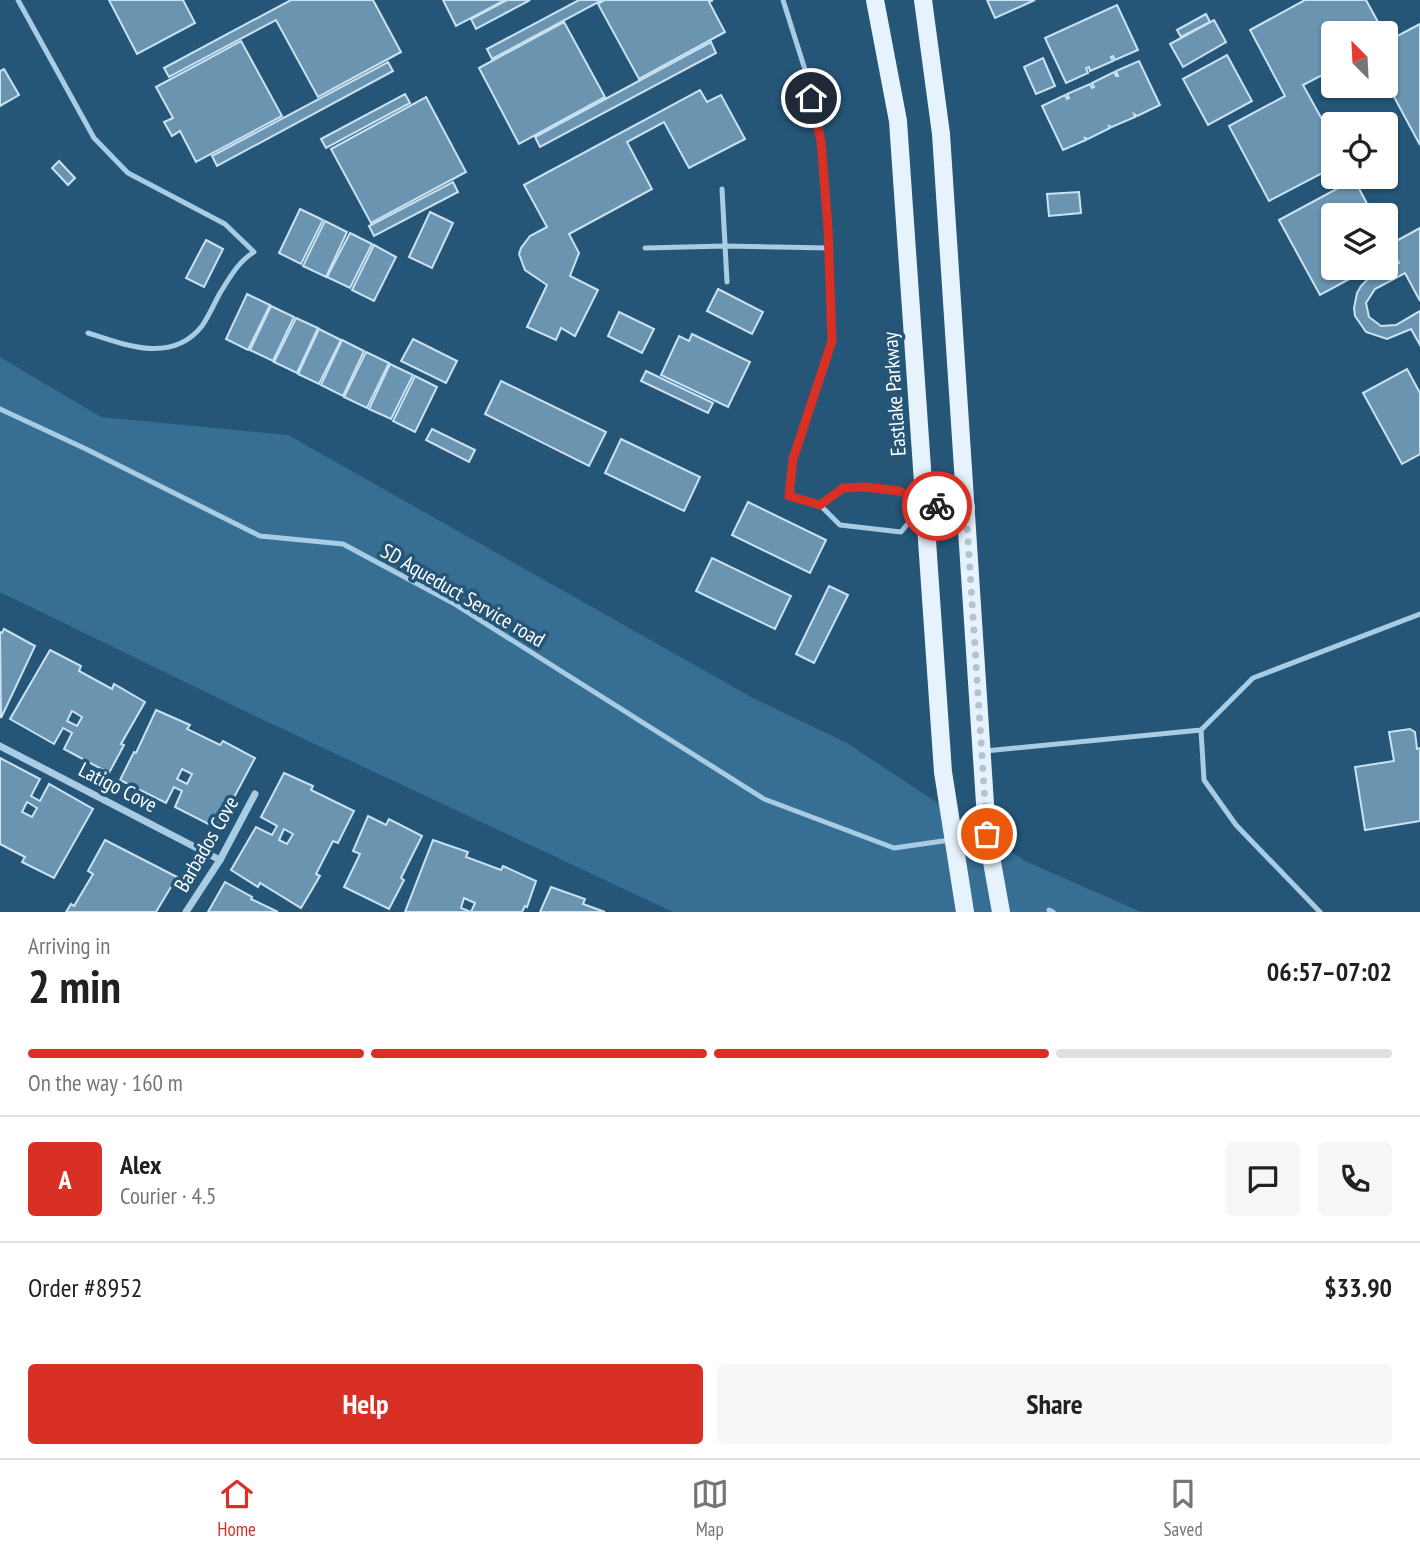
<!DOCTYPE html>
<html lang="en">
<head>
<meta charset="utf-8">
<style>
  body { margin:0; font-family:"PT Sans Narrow",sans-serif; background:#f6f6f6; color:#202124; height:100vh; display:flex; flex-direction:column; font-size:26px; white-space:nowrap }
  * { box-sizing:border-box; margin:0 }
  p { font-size:23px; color:#757577 }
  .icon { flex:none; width:38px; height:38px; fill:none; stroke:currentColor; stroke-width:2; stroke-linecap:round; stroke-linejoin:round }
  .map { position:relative; height:912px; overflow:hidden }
  .drawer { display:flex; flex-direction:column; background:#fff; flex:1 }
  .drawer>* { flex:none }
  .needle { width:46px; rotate:336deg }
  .tools { position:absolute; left:1321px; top:21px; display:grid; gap:14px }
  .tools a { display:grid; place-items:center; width:77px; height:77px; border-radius:7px; background:#fff; box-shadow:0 2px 5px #0004; font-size:35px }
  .pin { position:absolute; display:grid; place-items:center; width:60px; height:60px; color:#fff; margin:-30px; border:4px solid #fff; border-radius:50%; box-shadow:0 2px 7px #0007 }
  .courier { position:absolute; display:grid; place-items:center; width:70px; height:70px; margin:-35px; border:5px solid #d93025; border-radius:50%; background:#fff; color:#222; box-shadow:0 2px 9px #0007 }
  .summary em { font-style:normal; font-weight:600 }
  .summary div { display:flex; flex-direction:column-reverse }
  .summary { display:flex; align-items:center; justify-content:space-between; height:119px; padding:0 28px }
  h1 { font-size:46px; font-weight:600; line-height:52px }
  .bar { display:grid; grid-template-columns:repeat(4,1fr); gap:10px 7px; align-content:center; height:84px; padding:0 28px }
  .bar i { height:9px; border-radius:5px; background:#e0e0e0 }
  .bar .current { background:#d93025 }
  .bar p { grid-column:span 4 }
  .line { display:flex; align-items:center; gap:18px; padding:0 28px; border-top:2px solid #e0e0e0 }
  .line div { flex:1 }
  .round { display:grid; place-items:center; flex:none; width:74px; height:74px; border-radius:7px; background:#f6f6f6 }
  .cta { display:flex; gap:14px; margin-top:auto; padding:14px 28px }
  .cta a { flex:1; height:80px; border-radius:7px; background:#d93025; color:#fff; font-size:28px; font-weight:600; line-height:80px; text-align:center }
  .cta a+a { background:#f6f6f6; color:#202124 }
  .menu { display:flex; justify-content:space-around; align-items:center; height:98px; border-top:2px solid #e0e0e0; background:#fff; font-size:19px; color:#757577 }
  .menu a { display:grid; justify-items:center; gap:4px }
  .menu .current { color:#d93025 }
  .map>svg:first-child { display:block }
  .green { fill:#366f93 }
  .building { fill:#6a94b0; stroke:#cae3f3; stroke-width:2; fill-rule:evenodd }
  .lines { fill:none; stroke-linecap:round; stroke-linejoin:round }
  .lane { stroke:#a7cce3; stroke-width:5 }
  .street { stroke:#a7cce3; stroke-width:7 }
  .primary { stroke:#e6f2fc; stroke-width:18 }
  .done { stroke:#b3c4d0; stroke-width:7; stroke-dasharray:0 12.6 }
  .route { stroke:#d93025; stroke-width:9 }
  .labels { text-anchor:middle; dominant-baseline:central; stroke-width:7; stroke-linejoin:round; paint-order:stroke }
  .street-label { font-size:21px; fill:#fff; stroke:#255678 }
</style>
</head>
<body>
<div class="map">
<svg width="1420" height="912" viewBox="0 0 1420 912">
  <rect width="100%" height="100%" fill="#255678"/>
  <polygon class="green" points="0,357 101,417 288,435 753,698 847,743 1025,861 1141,912 673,912 253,715 0,592"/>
  <g class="building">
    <polygon points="109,0 183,0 195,23 137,54"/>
    <polygon points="291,0 373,0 401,52 318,97 276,20 169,77 164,68"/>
    <polygon points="443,0 505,0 456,26"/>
    <polygon points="507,0 530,0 476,29 471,19"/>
    <polygon points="579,0 602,0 492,59 487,49"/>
    <polygon points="605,0 713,0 709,2 725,32 639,79 598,4"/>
    <polygon points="987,0 1035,0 995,18"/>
    <polygon points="1305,0 1366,0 1384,33 1334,33 1334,69 1303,85 1334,141 1334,167 1269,201 1229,126 1285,96 1250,30"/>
    <polygon points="1117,5 1138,50 1115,60 1113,56 1111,57 1113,61 1090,71 1089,67 1086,68 1088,73 1066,83 1045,38"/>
    <polygon points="1206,14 1210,22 1181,37 1177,30"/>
    <polygon points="1214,20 1226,42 1183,67 1170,44"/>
    <polygon points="564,22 605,97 519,144 479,68"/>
    <polygon points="1420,24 1420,145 1386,82 1386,38 1388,41"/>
    <polygon points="241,41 282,116 196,162 180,131 172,136 164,122 173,118 156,87"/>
    <polygon points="711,42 716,53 540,147 535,137"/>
    <polygon points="1227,55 1252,101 1208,125 1183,79"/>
    <polygon points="1043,58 1055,86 1036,94 1024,67"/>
    <polygon points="1139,61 1160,105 1137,116 1134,114 1135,117 1112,127 1109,126 1110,128 1088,139 1085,138 1086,140 1063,150 1042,106 1065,95 1067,99 1069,98 1067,94 1090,84 1092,88 1094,87 1092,83 1114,72 1116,76 1118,76 1116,71"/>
    <polygon points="388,62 393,71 217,166 212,156"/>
    <polygon points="4,69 19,95 0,106 0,71"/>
    <polygon points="700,90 707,102 721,95 745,139 689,168 664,122 627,142 652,189 569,234 579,253 570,276 598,290 575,336 561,328 556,340 527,327 547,285 525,270 519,254 521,248 530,236 547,227 524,185"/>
    <polygon points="405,94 410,103 326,148 321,139"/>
    <polygon points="426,97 466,172 371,223 331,149"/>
    <polygon points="59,161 75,178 68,185 52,168"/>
    <polygon points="1340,177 1353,177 1373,215 1334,215 1334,268 1370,268 1320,295 1279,220 1344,185"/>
    <polygon points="453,182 458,192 374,236 369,226"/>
    <polygon points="1079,192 1081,213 1049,216 1047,194"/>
    <polygon points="300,209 323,220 301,264 279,253"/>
    <polygon points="430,212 453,223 432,268 409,257"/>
    <polygon points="325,221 347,232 326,277 303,266"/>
    <polygon points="1420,228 1420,301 1405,273 1375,289 1366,303 1369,317 1381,326 1396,325 1420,311 1420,345 1411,329 1387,339 1366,332 1355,316 1354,308 1357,293 1361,286 1368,279 1399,263 1395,255 1386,259 1386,239 1389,245"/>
    <polygon points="350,233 372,244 350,288 327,277"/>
    <polygon points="206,240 223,249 204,287 186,278"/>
    <polygon points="374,245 396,257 374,301 352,290"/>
    <polygon points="718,289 763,312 752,334 707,311"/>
    <polygon points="247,294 270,305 248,350 226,339"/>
    <polygon points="271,306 294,317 273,361 250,350"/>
    <polygon points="619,312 654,329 642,353 608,336"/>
    <polygon points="296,318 318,328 297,373 274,362"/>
    <polygon points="319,329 341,340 319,384 298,374"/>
    <polygon points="692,334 750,362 728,407 661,375 679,336 689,341"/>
    <polygon points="413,339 457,361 446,383 401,361"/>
    <polygon points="342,340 364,351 343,396 321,385"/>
    <polygon points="366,352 389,363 367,408 344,397"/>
    <polygon points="390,364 413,375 391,419 369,409"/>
    <polygon points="1407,369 1420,393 1420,454 1402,464 1363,393"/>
    <polygon points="646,371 713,403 708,413 641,381"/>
    <polygon points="415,376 437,387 415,432 393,421"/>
    <polygon points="501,381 606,432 589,466 485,414"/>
    <polygon points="432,429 475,450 469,462 426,440"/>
    <polygon points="621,439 700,477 684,511 605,473"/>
    <polygon points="748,502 826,540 810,573 732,535"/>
    <polygon points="712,558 791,596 775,629 696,591"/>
    <polygon points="829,586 848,595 814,663 796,654"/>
    <polygon points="4,629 35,646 1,718 0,632 2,633"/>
    <path d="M50 650 81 666 79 671 112 689 114 684 145 702 121 744 124 745 109 773 64 749 72 733 63 728 54 744 10 719ZM72 711 82 717 77 726 67 721Z"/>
    <path d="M156 710 190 725 187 729 220 745 223 741 255 758 232 801 234 802 220 830 175 807 182 791 174 787 166 803 120 780 134 752 136 753ZM182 769 192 774 187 784 177 779Z"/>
    <polygon points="1410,729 1415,732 1417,749 1420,748 1420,821 1365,830 1355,767 1394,761 1389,732"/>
    <path d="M0 758 40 779 31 796 40 801 49 784 93 809 54 878 22 862 25 857 0 844ZM27 802 37 808 32 817 22 812Z"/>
    <path d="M284 773 313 786 311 790 354 811 338 843 333 841 316 874 320 876 301 908 260 883 258 887 231 870 256 827 272 835 277 826 261 817ZM284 829 293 834 287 844 279 840Z"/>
    <polygon points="368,816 386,825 389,819 422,836 401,878 404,880 389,909 344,887 360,854 353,851"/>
    <polygon points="105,840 177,877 156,912 66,912 71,904 74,906 93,874 88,871"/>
    <polygon points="433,840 468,852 466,857 501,870 503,866 536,881 527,907 525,906 522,912 471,912 475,903 464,898 461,908 471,912 405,912"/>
    <polygon points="225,882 252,897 251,899 278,912 208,912"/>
    <polygon points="551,887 585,899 583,904 605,912 540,912"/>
  </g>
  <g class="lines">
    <g class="lane">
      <path d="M18 0 94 138 128 173 225 224 254 252C238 262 230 277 220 293 214 304 209 316 202 326 172 364 125 345 88 333"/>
      <polyline points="783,0 807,76 821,141 829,248 832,341 793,459 789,496 820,505 840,525 901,532 923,505 900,491 865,487 843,487 820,505"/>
      <polyline points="722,189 727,282"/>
      <polyline points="645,248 725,246 829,248"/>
      <polyline points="0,409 86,449 260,536 343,544 453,603 764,799 894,848 950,840"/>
      <polyline points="1201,730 1204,780 1236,825 1320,912"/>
      <polyline points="985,751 1201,730 1253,678 1420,614"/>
      <polyline points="1049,910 1053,912"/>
    </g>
    <g class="street">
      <polyline points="0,746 220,860"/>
      <polyline points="186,912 220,860 255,794"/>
    </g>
    <g class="primary">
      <polyline points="875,0 898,121 943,772 965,912"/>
      <polyline points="923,0 941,134 987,834 1001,912"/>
      <polyline points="923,505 966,508"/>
    </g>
  </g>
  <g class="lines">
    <polyline class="done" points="937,506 966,508 987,834"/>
    <polyline class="route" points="811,98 821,141 828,228 832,341 793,459 789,496 820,505 843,488 865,487 900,491 923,505 937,506"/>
  </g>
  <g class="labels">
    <g class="street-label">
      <text transform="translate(894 394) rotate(-94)">Eastlake Parkway</text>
      <text transform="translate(463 595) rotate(30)">SD Aqueduct Service road</text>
      <text transform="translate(118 787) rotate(27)">Latigo Cove</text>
      <text transform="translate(206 844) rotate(-60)">Barbados Cove</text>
    </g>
  </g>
</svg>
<div class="tools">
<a><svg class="needle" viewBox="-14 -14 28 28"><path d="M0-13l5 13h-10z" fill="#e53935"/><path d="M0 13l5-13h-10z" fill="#757577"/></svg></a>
<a><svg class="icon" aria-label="locate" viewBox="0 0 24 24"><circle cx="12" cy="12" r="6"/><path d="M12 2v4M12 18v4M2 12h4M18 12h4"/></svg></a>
<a><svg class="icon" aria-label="layers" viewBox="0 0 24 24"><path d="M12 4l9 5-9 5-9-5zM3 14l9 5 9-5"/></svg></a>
</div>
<div class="pin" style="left:987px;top:834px;background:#ea580c"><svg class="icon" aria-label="bag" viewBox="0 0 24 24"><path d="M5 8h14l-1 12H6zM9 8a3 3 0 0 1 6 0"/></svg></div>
<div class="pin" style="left:811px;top:98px;background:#1f2937"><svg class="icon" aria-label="home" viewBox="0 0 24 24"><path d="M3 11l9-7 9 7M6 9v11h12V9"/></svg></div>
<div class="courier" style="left:937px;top:506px"><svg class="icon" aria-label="bike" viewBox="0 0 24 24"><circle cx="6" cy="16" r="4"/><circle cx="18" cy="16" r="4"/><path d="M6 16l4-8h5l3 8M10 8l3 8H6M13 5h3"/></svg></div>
</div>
<section class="drawer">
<div class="summary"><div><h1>2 min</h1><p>Arriving in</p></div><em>06:57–07:02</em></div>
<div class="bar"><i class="current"></i><i class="current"></i><i class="current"></i><i></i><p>On the way · 160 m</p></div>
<div class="line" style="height:126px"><b class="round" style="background:#d93025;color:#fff">A</b><div><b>Alex</b><p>Courier · 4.5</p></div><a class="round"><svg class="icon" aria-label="chat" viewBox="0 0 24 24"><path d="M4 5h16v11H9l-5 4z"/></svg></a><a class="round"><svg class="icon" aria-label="phone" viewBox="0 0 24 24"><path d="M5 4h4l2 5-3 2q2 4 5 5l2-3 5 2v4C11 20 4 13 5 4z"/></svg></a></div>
<div class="line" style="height:91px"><div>Order #8952</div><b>$33.90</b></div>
<div class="cta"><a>Help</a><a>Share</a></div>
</section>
<nav class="menu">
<a class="current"><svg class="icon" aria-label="home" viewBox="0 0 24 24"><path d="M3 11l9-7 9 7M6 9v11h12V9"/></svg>Home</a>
<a><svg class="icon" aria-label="map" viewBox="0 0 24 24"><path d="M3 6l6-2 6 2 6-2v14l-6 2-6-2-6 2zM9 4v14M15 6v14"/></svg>Map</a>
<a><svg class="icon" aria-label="saved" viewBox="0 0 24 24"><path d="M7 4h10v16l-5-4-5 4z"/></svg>Saved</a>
</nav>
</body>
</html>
